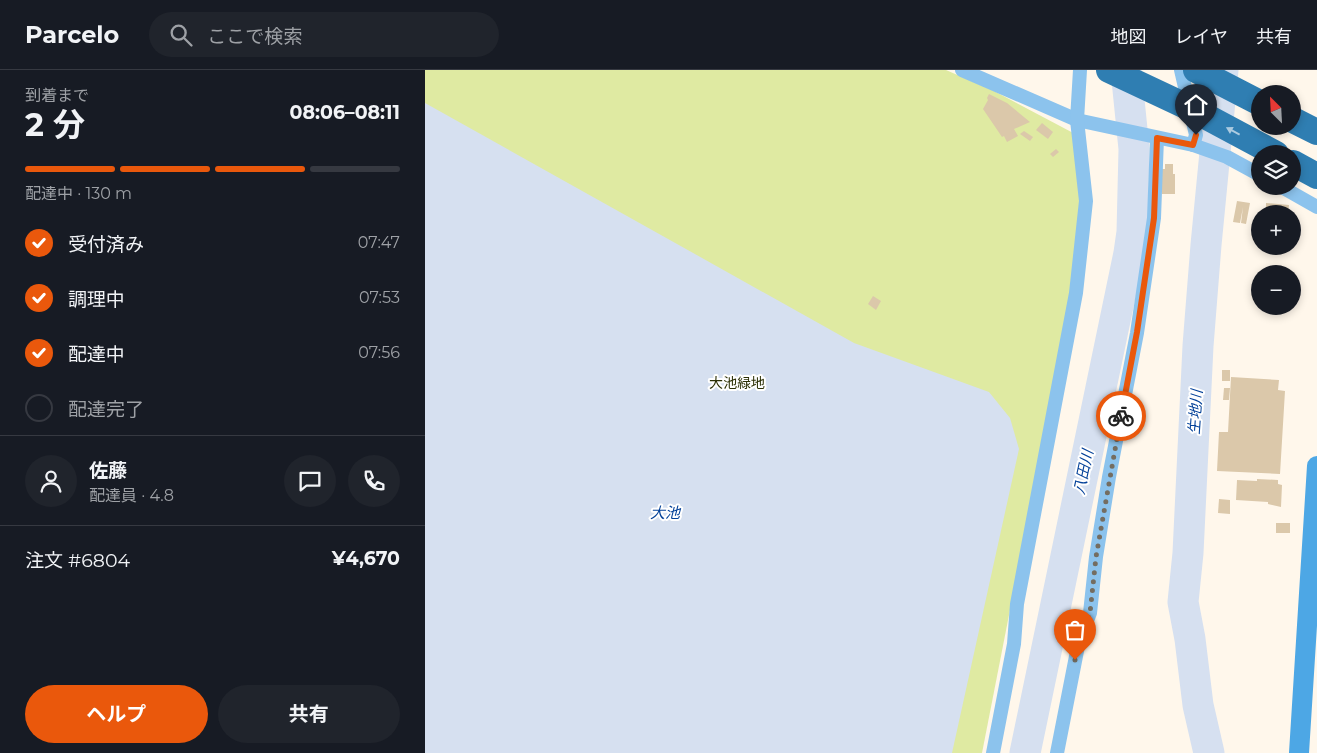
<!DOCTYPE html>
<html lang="ja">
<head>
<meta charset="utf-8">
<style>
  body { margin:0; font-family:Montserrat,"Noto Sans JP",sans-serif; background:#20242c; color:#f1f3f6; height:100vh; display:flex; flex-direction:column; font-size:19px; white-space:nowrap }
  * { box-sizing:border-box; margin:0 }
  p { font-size:16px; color:#9ea1a6 }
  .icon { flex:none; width:28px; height:28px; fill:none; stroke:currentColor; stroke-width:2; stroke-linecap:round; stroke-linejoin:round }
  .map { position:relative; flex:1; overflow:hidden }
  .side { display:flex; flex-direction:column; background:#171b24; width:425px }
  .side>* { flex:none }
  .needle { width:32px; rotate:336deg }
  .tools { position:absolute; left:826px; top:15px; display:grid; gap:10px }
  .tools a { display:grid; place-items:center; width:50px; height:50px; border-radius:50%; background:#171b24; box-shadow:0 2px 8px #0003; font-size:25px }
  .pin { position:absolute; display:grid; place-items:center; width:42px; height:42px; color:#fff; margin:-51px -21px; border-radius:50% 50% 50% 0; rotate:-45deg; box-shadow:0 0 5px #0007 }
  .pin .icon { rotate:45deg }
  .courier { position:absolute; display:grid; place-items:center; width:50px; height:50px; margin:-25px; border:4px solid #ea580c; border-radius:50%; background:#fff; color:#222; box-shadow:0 1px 6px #0007 }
  .summary em { font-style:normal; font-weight:700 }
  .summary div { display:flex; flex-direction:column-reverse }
  .summary { display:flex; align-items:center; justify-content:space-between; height:85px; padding:0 25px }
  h1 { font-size:32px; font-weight:700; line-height:38px }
  .bar { display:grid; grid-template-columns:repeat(4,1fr); gap:8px 5px; align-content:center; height:60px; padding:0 25px }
  .bar i { height:6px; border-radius:4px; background:#363941 }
  .bar .selected { background:#ea580c }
  .bar p { grid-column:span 4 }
  .line { display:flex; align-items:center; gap:12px; padding:0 25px; border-top:1px solid #363941 }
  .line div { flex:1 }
  .round { display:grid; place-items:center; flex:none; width:52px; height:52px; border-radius:26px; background:#20242c }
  ol { padding:0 25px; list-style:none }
  li { display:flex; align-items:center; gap:15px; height:55px }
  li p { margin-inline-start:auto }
  li .icon { padding:5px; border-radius:50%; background:#ea580c; color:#fff; stroke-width:4 }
  li:last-child { color:#9ea1a6 }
  li i { width:28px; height:28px; border:2px solid #363941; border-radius:50% }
  .cta { display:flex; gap:10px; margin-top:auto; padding:10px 25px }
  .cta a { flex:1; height:58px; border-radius:30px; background:#ea580c; color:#fff; font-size:20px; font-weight:700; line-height:58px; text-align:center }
  .cta a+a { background:#20242c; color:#f1f3f6 }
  header { display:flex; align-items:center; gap:30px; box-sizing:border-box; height:70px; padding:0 25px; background:#171b24; border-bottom:1px solid #363941 }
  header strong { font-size:24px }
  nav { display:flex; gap:28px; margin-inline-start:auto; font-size:18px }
  .search { width:350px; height:45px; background:#20242c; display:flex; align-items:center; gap:12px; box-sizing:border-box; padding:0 18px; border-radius:28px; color:#9ea1a6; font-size:19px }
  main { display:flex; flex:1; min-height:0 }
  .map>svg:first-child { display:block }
  .green { fill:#dfeaa2 }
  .water { fill:#d6e0f0 }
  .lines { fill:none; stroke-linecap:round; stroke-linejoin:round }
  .river { stroke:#d6e0f0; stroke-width:31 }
  .building { fill:#dbc8aa }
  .minor { stroke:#8cc3ed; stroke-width:14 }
  .secondary { stroke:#4da7e5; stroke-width:20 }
  .motorway { stroke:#2f7eb2; stroke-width:26 }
  .oneway { fill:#accbe0 }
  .done { stroke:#746d61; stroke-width:5; stroke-dasharray:0 9 }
  .route { stroke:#ea580c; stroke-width:6 }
  .labels { text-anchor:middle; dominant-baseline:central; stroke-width:4; stroke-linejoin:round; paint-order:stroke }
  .park-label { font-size:14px; fill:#2b2f04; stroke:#fff }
  .water-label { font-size:15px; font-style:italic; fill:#034199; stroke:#fff }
</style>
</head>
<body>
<header>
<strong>Parcelo</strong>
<div class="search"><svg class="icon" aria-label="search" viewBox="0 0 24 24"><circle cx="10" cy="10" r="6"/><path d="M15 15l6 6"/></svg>ここで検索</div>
<nav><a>地図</a><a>レイヤ</a><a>共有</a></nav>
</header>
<main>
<section class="side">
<div class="summary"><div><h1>2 分</h1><p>到着まで</p></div><em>08:06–08:11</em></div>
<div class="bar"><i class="selected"></i><i class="selected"></i><i class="selected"></i><i></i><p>配達中 · 130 m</p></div>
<ol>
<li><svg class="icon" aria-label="check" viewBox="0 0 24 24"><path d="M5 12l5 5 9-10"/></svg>受付済み<p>07:47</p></li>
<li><svg class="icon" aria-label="check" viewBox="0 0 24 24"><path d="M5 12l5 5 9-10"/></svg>調理中<p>07:53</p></li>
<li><svg class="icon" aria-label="check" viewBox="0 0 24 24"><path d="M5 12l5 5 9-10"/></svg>配達中<p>07:56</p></li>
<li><i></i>配達完了</li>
</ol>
<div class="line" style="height:90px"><a class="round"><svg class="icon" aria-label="person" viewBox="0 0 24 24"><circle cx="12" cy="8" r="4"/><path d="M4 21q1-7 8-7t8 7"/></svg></a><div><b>佐藤</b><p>配達員 · 4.8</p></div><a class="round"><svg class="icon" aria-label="chat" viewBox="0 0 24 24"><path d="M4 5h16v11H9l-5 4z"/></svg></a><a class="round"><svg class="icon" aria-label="phone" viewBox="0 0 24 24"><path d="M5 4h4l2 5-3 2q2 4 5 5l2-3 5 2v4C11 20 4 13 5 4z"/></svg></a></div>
<div class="line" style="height:65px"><div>注文 #6804</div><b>¥4,670</b></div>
<div class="cta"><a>ヘルプ</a><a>共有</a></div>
</section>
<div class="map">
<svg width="892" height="683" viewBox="0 0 892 683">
  <rect width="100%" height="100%" fill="#fff7eb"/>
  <polygon class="green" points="0,0 521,0 569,21 652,65 656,131 647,223 557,683 0,683"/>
  <polygon class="water" points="0,33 429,273 564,322 585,348 594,379 527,683 0,683"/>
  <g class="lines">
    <g class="river">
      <polyline points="600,683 704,183 707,162 709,79 701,0"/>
      <polyline points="784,683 773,635 765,569 758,532 763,483 773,276 781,175 798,0"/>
    </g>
  </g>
  <g class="building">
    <polygon points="564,24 582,33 605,52 589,59 593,66 582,72 579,66 577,67 558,39 563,30 562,28"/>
    <polygon points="617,53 628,62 623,69 611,60"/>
    <polygon points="599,61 608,67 605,71 595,64"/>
    <polygon points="631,79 634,82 628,87 625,84"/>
    <polygon points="740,94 748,94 748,104 750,104 750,124 737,124 737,99 740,99"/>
    <polygon points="812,131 825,133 821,154 816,153 818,137 815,153 808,152"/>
    <polygon points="841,133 864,135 863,144 849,144 849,140 841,140"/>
    <polygon points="448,226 456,231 451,240 443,234"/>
    <rect x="797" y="300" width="8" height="11"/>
    <polygon points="806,307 854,310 853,320 860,321 855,404 792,401 794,362 803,362"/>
    <polygon points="799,318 805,318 804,330 798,330"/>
    <polygon points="832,409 853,410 853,414 857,415 856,437 843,434 843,432 811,430 812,410 832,411"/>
    <polygon points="794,429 805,430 805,444 793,443"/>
    <rect x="851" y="453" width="14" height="10"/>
  </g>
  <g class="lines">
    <g class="minor">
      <polyline points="537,0 652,50 768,75 802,87 835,105"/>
      <polyline points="756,0 771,65 768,75"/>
      <polyline points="855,116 892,137"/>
      <polyline points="568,683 589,574 592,534 651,223 661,131 652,50 655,0"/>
      <polyline points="632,683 654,571 665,543 671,487 684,407 712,263 729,148 732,68"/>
    </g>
    <polyline class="secondary" points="874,683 892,396"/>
    <g class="motorway">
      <polyline points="684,0 767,39 851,84"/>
      <polyline points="771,0 835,33"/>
      <polyline points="868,50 892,62"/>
      <polyline points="868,93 892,106"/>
    </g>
  </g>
  <defs><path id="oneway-solid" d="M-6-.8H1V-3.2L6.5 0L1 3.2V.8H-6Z" transform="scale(1.25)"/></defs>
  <use class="oneway" href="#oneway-solid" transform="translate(808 61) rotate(-152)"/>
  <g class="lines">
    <polyline class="done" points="650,590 654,572 665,543 671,487 696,346"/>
    <polyline class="route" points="696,346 712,262 729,148 732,68 768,75 771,65"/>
  </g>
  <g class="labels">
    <g class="park-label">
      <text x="312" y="313">大池緑地</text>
    </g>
    <g class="water-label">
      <text transform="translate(770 342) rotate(-86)">生地川</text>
      <text transform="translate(658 402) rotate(-78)">八田川</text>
      <text x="240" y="442">大池</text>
    </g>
  </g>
</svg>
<div class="tools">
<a><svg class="needle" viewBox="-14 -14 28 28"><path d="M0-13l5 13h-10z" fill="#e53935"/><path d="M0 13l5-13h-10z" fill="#9ea1a6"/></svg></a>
<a><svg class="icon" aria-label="layers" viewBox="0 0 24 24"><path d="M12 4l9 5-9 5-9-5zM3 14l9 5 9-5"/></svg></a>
<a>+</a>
<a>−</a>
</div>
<div class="pin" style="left:650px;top:590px;background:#ea580c"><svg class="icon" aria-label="bag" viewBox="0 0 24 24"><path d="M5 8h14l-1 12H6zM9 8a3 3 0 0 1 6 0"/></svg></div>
<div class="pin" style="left:771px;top:65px;background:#1f2937"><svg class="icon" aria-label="home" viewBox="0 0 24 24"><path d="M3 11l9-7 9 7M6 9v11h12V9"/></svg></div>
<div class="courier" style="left:696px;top:346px"><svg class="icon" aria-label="bike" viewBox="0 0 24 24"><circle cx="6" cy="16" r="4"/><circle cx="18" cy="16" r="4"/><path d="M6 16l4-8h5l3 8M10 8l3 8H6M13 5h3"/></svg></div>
</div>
</main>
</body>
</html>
